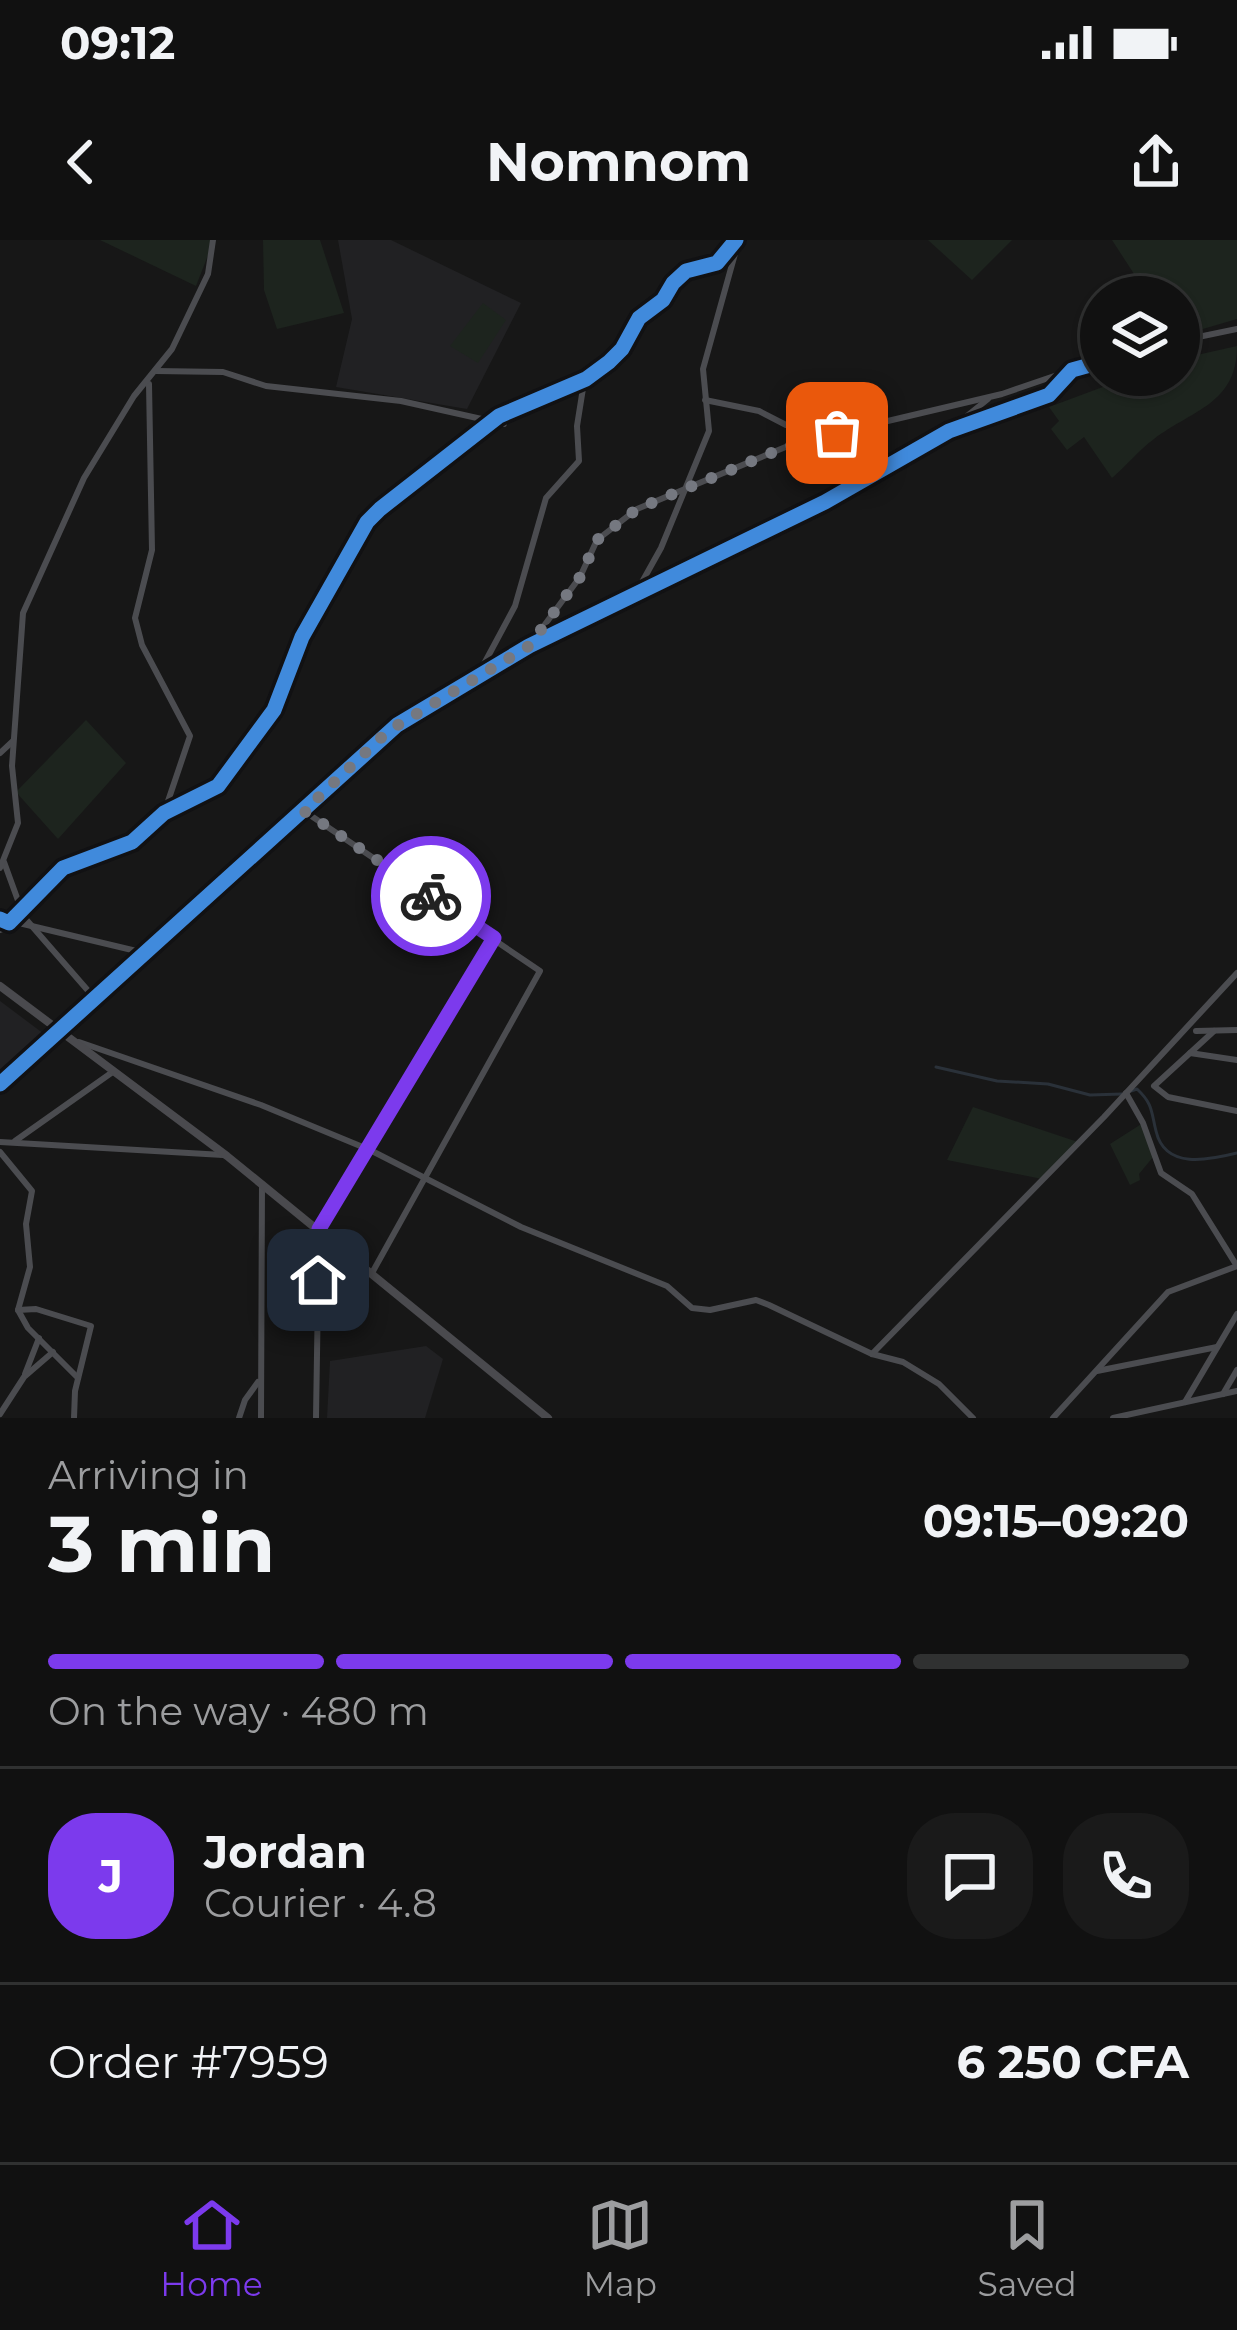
<!DOCTYPE html>
<html lang="en">
<head>
<meta charset="utf-8">
<style>
  body { margin:0; font-family:Montserrat,sans-serif; background:#1a1a1a; color:#f1f3f6; height:100vh; display:flex; flex-direction:column; font-size:45px; white-space:nowrap }
  * { box-sizing:border-box; margin:0 }
  p { font-size:39px; color:#9c9d9f }
  .icon { flex:none; width:66px; height:66px; fill:none; stroke:currentColor; stroke-width:2; stroke-linecap:round; stroke-linejoin:round }
  .map { position:relative; height:1178px; overflow:hidden }
  .sheet { display:flex; flex-direction:column; background:#111; flex:1 }
  .sheet>* { flex:none }
  .buttons { position:absolute; left:1080px; top:36px; display:grid; gap:24px }
  .buttons a { display:grid; place-items:center; width:120px; height:120px; border-radius:50%; background:#111; box-shadow:0 3px 9px #0004,0 0 0 3px #303131; font-size:60px }
  .pin { position:absolute; display:grid; place-items:center; width:102px; height:102px; color:#fff; margin:-51px; border-radius:24px; box-shadow:0 6px 18px #0006 }
  .courier { position:absolute; display:grid; place-items:center; width:120px; height:120px; margin:-60px; border:9px solid #7c3aed; border-radius:50%; background:#fff; color:#222; box-shadow:0 3px 15px #0007 }
  .head em { font-style:normal; font-weight:700 }
  .head div { display:flex; flex-direction:column-reverse }
  .head { display:flex; align-items:center; justify-content:space-between; height:204px; padding:0 48px }
  h1 { font-size:78px; font-weight:700; line-height:90px }
  .bar { display:grid; grid-template-columns:repeat(4,1fr); gap:18px 12px; align-content:center; height:144px; padding:0 48px }
  .bar i { height:15px; border-radius:9px; background:#303131 }
  .bar .active { background:#7c3aed }
  .bar p { grid-column:span 4 }
  .line { display:flex; align-items:center; gap:30px; padding:0 48px; border-top:3px solid #303131 }
  .line div { flex:1 }
  .round { display:grid; place-items:center; flex:none; width:126px; height:126px; border-radius:48px; background:#1a1a1a }
  .status { display:flex; justify-content:space-between; align-items:center; height:84px; padding:0 60px; background:#111; direction:ltr }
  .status svg { height:33px; fill:currentColor }
  header { display:flex; justify-content:space-between; align-items:center; height:156px; padding:0 48px; background:#111; font-size:54px; font-weight:700 }
  .dock { display:flex; justify-content:space-around; align-items:center; height:168px; border-top:3px solid #303131; background:#111; font-size:33px; color:#9c9d9f }
  .dock a { display:grid; justify-items:center; gap:6px }
  .dock .active { color:#7c3aed }
  .map>svg:first-child { display:block }
  .built { fill:#212123 }
  .green { fill:#1d241e }
  .lines { fill:none; stroke-linecap:round; stroke-linejoin:round }
  .stream { stroke:#2a3139; stroke-width:3 }
  .minor { stroke:#4b4c50; stroke-width:6 }
  .secondary { stroke:#4a4a4e; stroke-width:8 }
  .cycleway-casing { stroke:#111113; stroke-width:22 }
  .cycleway { stroke:#408adc; stroke-width:15 }
  .done { stroke:#757880; stroke-width:12; stroke-dasharray:0 21.6 }
  .route { stroke:#7c3aed; stroke-width:15 }
</style>
</head>
<body>
<div class="status"><b>09:12</b><svg viewBox="0 0 49 12"><path d="M0 12V9h3v3zM5 12V6h3v6zM10 12V3h3v9zM15 12V0h3v12zM26 1h20v11H26zM47 4h2v5h-2z"/></svg></div>
<header><svg class="icon" aria-label="back" viewBox="0 0 24 24"><path d="M15 5l-7 7 7 7"/></svg>Nomnom<svg class="icon" aria-label="share" viewBox="0 0 24 24"><path d="M12 15V3M7 8l5-5 5 5M5 13v7h14v-7"/></svg></header>
<div class="map">
<svg width="1237" height="1178" viewBox="0 0 1237 1178">
  <rect width="100%" height="100%" fill="#171717"/>
  <g class="built">
    <polygon points="338,0 391,0 521,63 467,169 336,147 352,79"/>
    <polygon points="0,761 44,794 42,804 0,838"/>
    <polygon points="426,1106 443,1119 425,1178 327,1178 330,1121"/>
  </g>
  <g class="green">
    <polygon points="100,0 214,0 196,46"/>
    <polygon points="263,0 320,0 344,73 277,89 264,50"/>
    <polygon points="928,0 1012,0 972,40"/>
    <polygon points="1112,0 1237,0 1237,79 1179,96 1179,57 1149,57"/>
    <polygon points="483,63 506,80 478,123 450,106"/>
    <path d="M1237 106C1237 164 1192 170 1154 199 1139 210 1126 226 1112 238L1084 197 1067 210 1051 189 1059 181 1049 167 1135 135H1179V119Z"/>
    <polygon points="86,480 126,523 58,599 16,552"/>
    <polygon points="973,867 1078,902 1042,939 947,920"/>
    <polygon points="1143,883 1153,917 1139,934 1140,940 1130,945 1110,904"/>
  </g>
  <g class="lines">
    <g class="stream">
      <polyline points="936,827 997,841 1048,844 1090,855 1122,854"/>
      <path d="M1131 851 1137 849C1153 864 1151 871 1156 891 1165 930 1209 920 1237 913"/>
    </g>
    <g class="minor">
      <polyline points="1179,101 1237,89"/>
      <polyline points="156,131 223,132 266,146 401,161 504,184"/>
      <polyline points="149,144 152,310 135,378 142,405 190,496 165,570"/>
      <polyline points="705,160 759,171 786,185 837,193 1002,154 1069,131"/>
      <polyline points="952,188 988,159"/>
      <polyline points="637,351 661,308 709,191 703,129 738,3"/>
      <polyline points="529,406 580,337 597,300 637,269 788,206 837,193"/>
      <polyline points="478,435 515,366 546,258 579,221 577,186 584,142"/>
      <polyline points="0,513 13,501"/>
      <polyline points="304,571 540,731 372,1033"/>
      <polyline points="4,622 24,677 97,761"/>
      <polyline points="0,628 18,583 12,526 23,373 84,238 134,156 172,109 208,34 213,0"/>
      <polyline points="0,679 9,683 63,628 132,602 164,573 218,546 274,470 302,397 367,282 380,269 499,176 586,139 609,122 622,109 639,78 663,60 673,43 686,31 717,23 736,0"/>
      <polyline points="0,690 19,683 149,714"/>
      <polyline points="1196,791 1237,790"/>
      <polyline points="1214,791 1154,846 1168,857 1237,871"/>
      <polyline points="79,802 261,865 370,910 521,987 667,1046 692,1068 710,1070 756,1060 769,1065 872,1114 903,1122 939,1144 973,1178"/>
      <polyline points="1190,813 1237,820"/>
      <polyline points="0,844 397,485 529,406 825,262 949,191 1049,155 1072,130 1101,122"/>
      <polyline points="1126,853 1143,883 1161,933 1192,954 1235,1023"/>
      <polyline points="15,901 114,831"/>
      <polyline points="0,902 223,915"/>
      <polyline points="0,912 32,951 26,984 30,1027 18,1070 28,1088 78,1138"/>
      <polyline points="18,1070 36,1069 91,1086 75,1151 74,1178"/>
      <polyline points="872,1114 1104,877 1237,733"/>
      <polyline points="1097,1131 1217,1107"/>
      <polyline points="25,1134 39,1098"/>
      <polyline points="1223,1154 1237,1130"/>
      <polyline points="1185,1162 1237,1074"/>
      <polyline points="0,1174 24,1137 53,1112"/>
      <polyline points="239,1178 245,1160 258,1142"/>
      <polyline points="261,1178 262,944"/>
      <polyline points="316,1178 319,989 494,698"/>
      <polyline points="1053,1178 1168,1052 1237,1026"/>
      <polyline points="1113,1178 1237,1151"/>
    </g>
    <polyline class="secondary" points="0,746 227,916 548,1178"/>
    <g class="cycleway-casing">
      <g id="cycleway">
        <polyline points="0,679 9,683 63,628 132,602 164,573 218,546 274,470 302,397 367,282 380,269 499,176 586,139 609,122 622,109 639,78 663,60 673,43 686,31 717,23 736,0"/>
        <polyline points="0,844 397,485 529,406 825,262 949,191 1049,155 1072,130 1101,122"/>
      </g>
    </g>
    <use href="#cycleway" class="cycleway"/>
  </g>
  <g class="lines">
    <polyline class="done" points="431,656 304,571 388,491 529,406 580,337 597,300 637,269 788,206 837,193"/>
    <polyline class="route" points="318,1040 319,989 494,698 431,656"/>
  </g>
</svg>
<div class="buttons">
<a><svg class="icon" aria-label="layers" viewBox="0 0 24 24"><path d="M12 4l9 5-9 5-9-5zM3 14l9 5 9-5"/></svg></a>
</div>
<div class="pin" style="left:837px;top:193px;background:#ea580c"><svg class="icon" aria-label="bag" viewBox="0 0 24 24"><path d="M5 8h14l-1 12H6zM9 8a3 3 0 0 1 6 0"/></svg></div>
<div class="pin" style="left:318px;top:1040px;background:#1f2937"><svg class="icon" aria-label="home" viewBox="0 0 24 24"><path d="M3 11l9-7 9 7M6 9v11h12V9"/></svg></div>
<div class="courier" style="left:431px;top:656px"><svg class="icon" aria-label="bike" viewBox="0 0 24 24"><circle cx="6" cy="16" r="4"/><circle cx="18" cy="16" r="4"/><path d="M6 16l4-8h5l3 8M10 8l3 8H6M13 5h3"/></svg></div>
</div>
<section class="sheet">
<div class="head"><div><h1>3 min</h1><p>Arriving in</p></div><em>09:15–09:20</em></div>
<div class="bar"><i class="active"></i><i class="active"></i><i class="active"></i><i></i><p>On the way · 480 m</p></div>
<div class="line" style="height:216px"><b class="round" style="background:#7c3aed;color:#fff">J</b><div><b>Jordan</b><p>Courier · 4.8</p></div><a class="round"><svg class="icon" aria-label="chat" viewBox="0 0 24 24"><path d="M4 5h16v11H9l-5 4z"/></svg></a><a class="round"><svg class="icon" aria-label="phone" viewBox="0 0 24 24"><path d="M5 4h4l2 5-3 2q2 4 5 5l2-3 5 2v4C11 20 4 13 5 4z"/></svg></a></div>
<div class="line" style="height:156px"><div>Order #7959</div><b>6 250 CFA</b></div>
</section>
<nav class="dock">
<a class="active"><svg class="icon" aria-label="home" viewBox="0 0 24 24"><path d="M3 11l9-7 9 7M6 9v11h12V9"/></svg>Home</a>
<a><svg class="icon" aria-label="map" viewBox="0 0 24 24"><path d="M3 6l6-2 6 2 6-2v14l-6 2-6-2-6 2zM9 4v14M15 6v14"/></svg>Map</a>
<a><svg class="icon" aria-label="saved" viewBox="0 0 24 24"><path d="M7 4h10v16l-5-4-5 4z"/></svg>Saved</a>
</nav>
</body>
</html>
